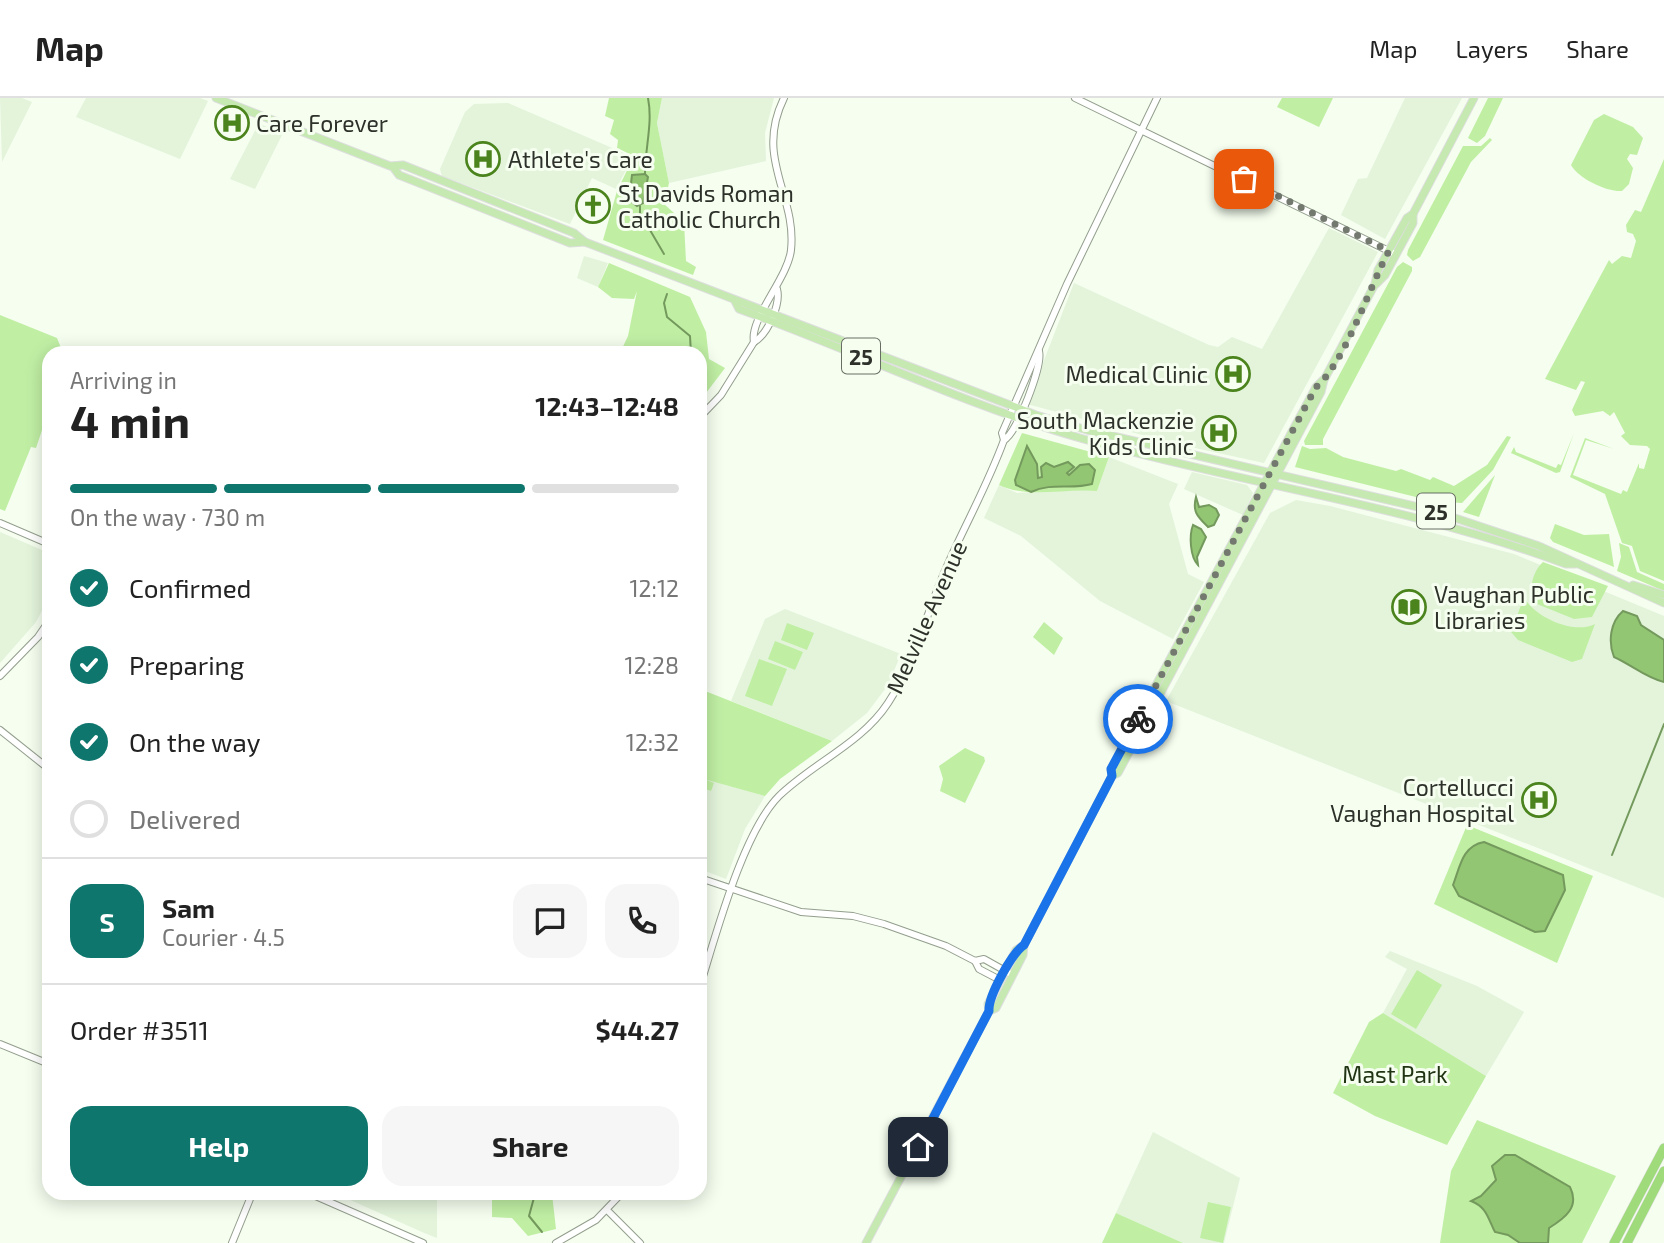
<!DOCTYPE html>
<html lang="en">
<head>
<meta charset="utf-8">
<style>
  body { margin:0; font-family:"Exo 2",sans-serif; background:#f6f6f6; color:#222; height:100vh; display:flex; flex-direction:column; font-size:26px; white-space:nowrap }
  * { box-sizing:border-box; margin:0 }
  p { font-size:23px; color:#767676 }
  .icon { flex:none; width:38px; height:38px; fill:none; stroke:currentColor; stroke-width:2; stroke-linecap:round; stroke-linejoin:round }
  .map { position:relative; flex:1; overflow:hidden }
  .sheet { position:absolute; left:42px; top:248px; width:665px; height:854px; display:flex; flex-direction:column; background:#fff; border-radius:21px; box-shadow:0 4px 18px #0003 }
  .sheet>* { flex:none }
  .pin { position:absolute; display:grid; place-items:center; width:60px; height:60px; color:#fff; margin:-30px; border-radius:14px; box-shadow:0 4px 10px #0006 }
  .courier { position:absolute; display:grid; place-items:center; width:70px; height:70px; margin:-35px; border:5px solid #1a73e8; border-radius:50%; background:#fff; color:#222; box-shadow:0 2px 9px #0007 }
  .head em { font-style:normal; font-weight:700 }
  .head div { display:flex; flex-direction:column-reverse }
  .head { display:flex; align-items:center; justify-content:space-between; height:119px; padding:0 28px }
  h1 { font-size:46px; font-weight:700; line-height:52px }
  .bar { display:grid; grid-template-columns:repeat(4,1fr); gap:10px 7px; align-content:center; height:84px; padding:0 28px }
  .bar i { height:9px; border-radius:5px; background:#e0e0e0 }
  .bar .on { background:#0f766e }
  .bar p { grid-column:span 4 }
  .line { display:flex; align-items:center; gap:18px; padding:0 28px; border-top:2px solid #e0e0e0 }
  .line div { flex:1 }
  .round { display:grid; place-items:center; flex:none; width:74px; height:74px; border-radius:21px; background:#f6f6f6 }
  ol { padding:0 28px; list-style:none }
  li { display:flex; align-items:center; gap:21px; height:77px }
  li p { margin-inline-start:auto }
  li .icon { padding:7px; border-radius:50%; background:#0f766e; color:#fff; stroke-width:4 }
  li:last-child { color:#767676 }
  li i { width:38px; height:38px; border:4px solid #e0e0e0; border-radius:50% }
  .cta { display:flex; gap:14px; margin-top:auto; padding:14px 28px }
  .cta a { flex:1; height:80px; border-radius:21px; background:#0f766e; color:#fff; font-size:28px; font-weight:700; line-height:80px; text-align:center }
  .cta a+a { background:#f6f6f6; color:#222 }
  header { display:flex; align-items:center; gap:42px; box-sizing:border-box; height:98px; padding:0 35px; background:#fff; border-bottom:2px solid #e0e0e0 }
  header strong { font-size:33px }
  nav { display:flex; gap:38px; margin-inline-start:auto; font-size:24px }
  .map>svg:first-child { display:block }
  .built { fill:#e3f4db }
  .green { fill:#c0efa4 }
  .water { fill:#93c673; stroke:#74995d; stroke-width:2 }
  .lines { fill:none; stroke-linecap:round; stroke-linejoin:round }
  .stream { stroke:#74995d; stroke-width:2 }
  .minor-casing { stroke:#939e8d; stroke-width:8 }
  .major-casing { stroke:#dddedd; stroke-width:9 }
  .highway-casing { stroke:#dddedd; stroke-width:10 }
  .minor { stroke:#fff; stroke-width:6 }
  .major { stroke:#c5e9b0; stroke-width:7 }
  .highway { stroke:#9fda7b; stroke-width:9 }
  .done { stroke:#73796f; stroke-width:7; stroke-dasharray:0 12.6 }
  .route { stroke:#1a73e8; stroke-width:9 }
  .labels { text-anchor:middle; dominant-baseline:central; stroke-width:6; stroke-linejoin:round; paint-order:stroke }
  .shield { fill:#f5feef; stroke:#696e65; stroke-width:2 }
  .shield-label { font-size:21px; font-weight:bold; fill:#2d312a }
  .poi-label { font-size:23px; fill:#2d312a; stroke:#f5feef; text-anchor:start }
  .street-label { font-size:23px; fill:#2d312a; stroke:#f5feef }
  .park-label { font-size:23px; fill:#203413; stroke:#f5feef }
</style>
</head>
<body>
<header>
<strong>Map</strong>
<nav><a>Map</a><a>Layers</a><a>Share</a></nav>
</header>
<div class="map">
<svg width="1664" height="1145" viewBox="0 0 1664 1145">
  <rect width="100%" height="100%" fill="#f5feef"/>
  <g class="built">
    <polygon points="0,0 22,0 32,4 2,64"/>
    <polygon points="86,0 200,0 208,3 180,61 76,19"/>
    <polygon points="662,0 774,0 765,35 766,63 669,85 657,25"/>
    <polygon points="1405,0 1462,0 1385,141 1341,117 1358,81 1367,80"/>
    <polygon points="508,5 633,59 616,91 592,80 570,126 442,78 440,71 465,14 474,6"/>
    <polygon points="259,25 282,37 255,91 230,81"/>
    <polygon points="1329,130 1378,154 1264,365 1168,344 1027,306 1074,185 1209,247 1218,249 1232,239 1262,251"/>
    <polygon points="584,158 608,165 598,189 577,180"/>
    <polygon points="1109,359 1178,386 1169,406 1188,476 1204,484 1173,541 1100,503 1021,438 984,420 999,387 1017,395 1072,391 1097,393"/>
    <polygon points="1192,374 1247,387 1253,395 1243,417 1184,391"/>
    <polygon points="1296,402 1330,408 1514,456 1664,518 1664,800 1166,603 1270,415"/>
    <polygon points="0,434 49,455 49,499 36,524 0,565"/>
    <polygon points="785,511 901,556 888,587 867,615 832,643 731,603 765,521"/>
    <polygon points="700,679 765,698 745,731 726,781 700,771"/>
    <polygon points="1390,853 1477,888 1524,914 1486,978 1383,915 1407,871 1385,859"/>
    <polygon points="1153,1034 1240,1080 1224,1145 1183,1145 1116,1115"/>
    <polygon points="337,1096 437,1096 437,1140 422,1134"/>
  </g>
  <g class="green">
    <polygon points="609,0 662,0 657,25 669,85 664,106 684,124 686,163 696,169 693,177 603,142 617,93 634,58 617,50 618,42 610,36 614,22 605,18"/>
    <polygon points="1282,0 1333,0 1319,29 1277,9"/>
    <polygon points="1488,0 1503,0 1485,38 1477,45 1468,40"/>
    <path d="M1604 16 1633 29 1643 40 1637 57 1630 56 1627 61 1633 70 1629 86 1622 93C1607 94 1579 81 1571 67L1594 22Z"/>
    <polygon points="1490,40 1492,42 1471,64 1420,159 1413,163 1407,157 1408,152 1463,48 1481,48"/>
    <polygon points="1664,61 1664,483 1640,473 1632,448 1622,445 1605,396 1570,379 1585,340 1614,351 1586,342 1573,377 1621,396 1623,392 1627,394 1639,365 1639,370 1644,371 1650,351 1647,348 1630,347 1621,338 1625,335 1614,314 1610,318 1603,313 1575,318 1572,312 1585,284 1581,283 1576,292 1545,281 1609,162 1612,166 1622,158 1631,160 1636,143 1633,136 1627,134 1626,127 1635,112 1641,114"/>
    <polygon points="1403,164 1412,169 1412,173 1323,341 1323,347 1305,347 1304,343 1397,169"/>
    <polygon points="609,165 690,199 706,234 709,261 725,270 700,303 700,256 620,255 628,238 637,193 634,201 612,200 598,189"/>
    <polygon points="0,217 57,240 63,255 49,256 49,311 36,350 31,349 5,413 0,411"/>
    <path d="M1022 335 1109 359 1097 393C1064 390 1028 401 999 387Z"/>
    <polygon points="1574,335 1560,374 1556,375 1511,355 1514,349 1516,354 1556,370 1558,366 1561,367"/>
    <polygon points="1507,338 1511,339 1493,372 1462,405 1432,403 1295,369 1302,348 1310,351 1326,350 1343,359 1396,373 1401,371 1430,382 1433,379 1454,388 1487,367"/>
    <polygon points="1495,377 1479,419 1463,414"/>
    <polygon points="1555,426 1584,437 1609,436 1614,469 1553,444 1550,440"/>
    <polygon points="1619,445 1629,449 1637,474 1664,486 1664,493 1617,473 1621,459"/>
    <path d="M1543 464 1608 488 1592 519 1574 521 1537 506C1527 494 1532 474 1543 464Z"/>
    <path d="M1524 499C1534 519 1574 537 1595 526L1582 561 1572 564 1518 542 1511 534Z"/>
    <polygon points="1044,524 1063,540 1054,557 1033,539"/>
    <polygon points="787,525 814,535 807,552 781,542"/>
    <polygon points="775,543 803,554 795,572 768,561"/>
    <polygon points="759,561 787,571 772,608 745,598"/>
    <polygon points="700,591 832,643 780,681 765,698 704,681 714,685 711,693 700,689"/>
    <polygon points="965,650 984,659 985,663 965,705 940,693 943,681 939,668"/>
    <polygon points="1467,727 1593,778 1557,865 1434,806"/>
    <polygon points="1417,872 1442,887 1416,931 1391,916"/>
    <polygon points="1383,915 1486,978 1447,1047 1375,1018 1333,995 1369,924"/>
    <polygon points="1477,1022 1616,1078 1582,1145 1440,1145 1451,1073"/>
    <polygon points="492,1096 552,1096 556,1131 528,1138 512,1120 492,1119"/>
    <polygon points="1208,1104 1231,1109 1223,1145 1200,1140"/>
    <polygon points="1116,1115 1183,1145 1102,1145"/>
  </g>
  <g class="water">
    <polygon points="645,76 648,79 643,105 637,108 629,102 632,77"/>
    <path d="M1027 348 1037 366 1038 380 1042 379 1041 369 1046 365 1054 369 1068 364 1074 369 1067 375 1069 377 1080 367 1089 366 1095 372 1092 386C1071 392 1052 384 1031 394L1016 387 1015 382Z"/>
    <path d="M1196 399 1199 409 1209 407 1216 411 1219 417 1214 427 1208 429C1198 419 1192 414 1196 399Z"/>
    <path d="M1193 427 1201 431 1206 439 1197 459 1198 467C1190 459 1189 437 1193 427Z"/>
    <path d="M1623 513 1637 518 1641 527 1664 542V584C1646 580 1632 567 1614 559 1608 544 1610 524 1623 513Z"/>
    <path d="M1484 744 1563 777 1565 792 1545 833 1535 834 1459 798 1453 787C1460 769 1462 748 1484 744Z"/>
    <path d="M1505 1057H1515L1570 1089C1580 1109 1565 1120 1549 1130L1548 1145H1520L1508 1137 1495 1134C1488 1121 1487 1109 1471 1103L1481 1098 1496 1082 1492 1068Z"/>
  </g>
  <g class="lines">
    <g class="stream">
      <path d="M645 76C645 50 653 25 648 0"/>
      <polyline points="640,108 640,115 664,156"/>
      <polyline points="667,196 664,205 667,219 690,238 691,256"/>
      <polyline points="1612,757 1664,626"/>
      <polyline points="535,1096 529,1118 542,1134"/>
    </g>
    <g class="minor-casing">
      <g id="minor">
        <polyline points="1075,0 1395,156"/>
        <path d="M754 244C749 221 788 180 791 152 797 97 754 61 784 0"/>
        <path d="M700 319 721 297 754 244C768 236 781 206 777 191"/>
        <path d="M1004 342C1017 335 1043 267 1039 253"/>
        <polyline points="0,425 49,446"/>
        <polyline points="0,578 38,539 49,523"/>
        <polyline points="0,632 49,671"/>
        <polyline points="700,780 801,814 853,818 884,826 946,848 975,863 984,861 1009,875"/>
        <polyline points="975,863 979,871 1000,882"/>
        <path d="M700 888C716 837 743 734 779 698 813 665 862 645 888 605 915 564 927 513 947 468 966 425 988 386 1004 342L1002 335 1067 186 1157 0"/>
        <polyline points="0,946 49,966"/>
        <polyline points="311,1096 423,1145"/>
        <polyline points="607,1112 640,1145"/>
        <polyline points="232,1145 252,1096"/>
        <polyline points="556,1145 596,1122 621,1096"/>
      </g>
    </g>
    <g class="major-casing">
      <g id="major">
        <polyline points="216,0 390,68 403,67 574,135 585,144 1036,317 1087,332 1431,412 1539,448 1664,505"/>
        <polyline points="393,69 399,77 570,145 585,144"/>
        <polyline points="1376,186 1385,177 1413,125 1413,116"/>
        <path d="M735 203 739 211C853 252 963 306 1080 340 1241 386 1408 407 1566 466H1575"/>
        <polyline points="1633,487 1664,497"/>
        <polyline points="1112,678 1111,671 1316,289 1323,282"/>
        <polyline points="989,913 996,910 1023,857 1024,847 1112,678 1118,675 1321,294 1324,282 1375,186 1378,172 1407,120 1413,116 1474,0"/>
        <polyline points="866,1145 989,913 988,906 1016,852 1024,847"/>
      </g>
    </g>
    <g class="highway-casing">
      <g id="highway">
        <polyline points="1614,1145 1664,1050"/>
        <polyline points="1627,1145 1664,1073"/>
      </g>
    </g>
    <use href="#minor" class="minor"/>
    <use href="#major" class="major"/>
    <use href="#highway" class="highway"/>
  </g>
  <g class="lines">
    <path class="done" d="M1138 621 1316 289C1345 265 1370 187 1389 153L1244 81"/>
    <path class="route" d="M918 1049 989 913C988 898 1012 855 1024 847L1112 678 1111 671 1138 621"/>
  </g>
  <defs>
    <g id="hospital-ring" transform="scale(1.75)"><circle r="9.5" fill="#f5feef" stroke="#4b831d" stroke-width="1.5"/><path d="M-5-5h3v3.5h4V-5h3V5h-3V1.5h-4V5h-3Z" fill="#4b831d"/></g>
    <g id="church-ring" transform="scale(1.75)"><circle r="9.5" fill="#f5feef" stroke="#4b831d" stroke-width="1.5"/><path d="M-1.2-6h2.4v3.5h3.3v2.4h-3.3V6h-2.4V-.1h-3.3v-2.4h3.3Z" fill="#4b831d"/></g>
    <g id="library-ring" transform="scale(1.75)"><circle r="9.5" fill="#f5feef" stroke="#4b831d" stroke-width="1.5"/><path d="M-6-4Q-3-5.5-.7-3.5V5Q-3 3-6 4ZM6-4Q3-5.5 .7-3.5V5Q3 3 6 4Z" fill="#4b831d"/></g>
  </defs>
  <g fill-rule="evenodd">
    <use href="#hospital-ring" x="232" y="25"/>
    <use href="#hospital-ring" x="483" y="61"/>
    <use href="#church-ring" x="593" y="108"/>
    <use href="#hospital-ring" x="1233" y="276"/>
    <use href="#hospital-ring" x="1219" y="335"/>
    <use href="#library-ring" x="1409" y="509"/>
    <use href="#hospital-ring" x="1539" y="702"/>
  </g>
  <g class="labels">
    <g class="shield">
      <rect x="842" y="240.5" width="38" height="35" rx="5"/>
      <rect x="1417" y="395.5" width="38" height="35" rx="5"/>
    </g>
    <g class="shield-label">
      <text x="861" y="258">25</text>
      <text x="1436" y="413">25</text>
    </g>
    <g class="poi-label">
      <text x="256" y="25">Care Forever</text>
      <text x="508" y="61">Athlete's Care</text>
      <text x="618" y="95">St Davids Roman<tspan x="618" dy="26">Catholic Church</tspan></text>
      <text x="1208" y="276" text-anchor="end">Medical Clinic</text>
      <text x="1194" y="322" text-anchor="end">South Mackenzie<tspan x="1194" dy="26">Kids Clinic</tspan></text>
      <text x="1434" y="496">Vaughan Public<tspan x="1434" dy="26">Libraries</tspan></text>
      <text x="1514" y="689" text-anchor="end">Cortellucci<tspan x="1514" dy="26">Vaughan Hospital</tspan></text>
    </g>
    <g class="street-label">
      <text transform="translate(926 519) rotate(-66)">Melville Avenue</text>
    </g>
    <g class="park-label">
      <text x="1395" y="976">Mast Park</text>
    </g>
  </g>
</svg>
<div class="pin" style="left:1244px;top:81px;background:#ea580c"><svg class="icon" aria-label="bag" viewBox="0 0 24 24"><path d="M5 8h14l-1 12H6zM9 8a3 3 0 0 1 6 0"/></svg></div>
<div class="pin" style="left:918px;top:1049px;background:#1f2937"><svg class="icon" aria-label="home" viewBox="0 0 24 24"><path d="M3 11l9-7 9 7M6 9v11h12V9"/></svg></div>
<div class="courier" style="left:1138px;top:621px"><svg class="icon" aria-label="bike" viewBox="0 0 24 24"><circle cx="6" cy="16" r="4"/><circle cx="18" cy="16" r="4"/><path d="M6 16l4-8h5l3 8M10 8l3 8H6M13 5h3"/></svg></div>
<section class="sheet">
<div class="head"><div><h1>4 min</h1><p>Arriving in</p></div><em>12:43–12:48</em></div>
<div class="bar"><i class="on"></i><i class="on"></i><i class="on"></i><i></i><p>On the way · 730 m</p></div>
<ol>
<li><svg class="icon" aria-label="check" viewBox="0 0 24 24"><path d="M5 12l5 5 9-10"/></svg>Confirmed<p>12:12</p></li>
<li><svg class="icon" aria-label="check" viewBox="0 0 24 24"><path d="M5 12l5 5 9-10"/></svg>Preparing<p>12:28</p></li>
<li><svg class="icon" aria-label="check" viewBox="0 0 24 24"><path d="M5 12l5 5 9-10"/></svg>On the way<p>12:32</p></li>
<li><i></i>Delivered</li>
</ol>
<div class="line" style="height:126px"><b class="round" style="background:#0f766e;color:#fff">S</b><div><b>Sam</b><p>Courier · 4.5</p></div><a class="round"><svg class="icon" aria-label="chat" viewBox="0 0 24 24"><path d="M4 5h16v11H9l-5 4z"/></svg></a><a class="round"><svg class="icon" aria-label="phone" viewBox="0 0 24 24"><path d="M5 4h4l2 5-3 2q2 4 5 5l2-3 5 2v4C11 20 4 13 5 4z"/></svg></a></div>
<div class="line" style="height:91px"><div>Order #3511</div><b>$44.27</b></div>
<div class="cta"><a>Help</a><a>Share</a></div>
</section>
</div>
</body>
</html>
